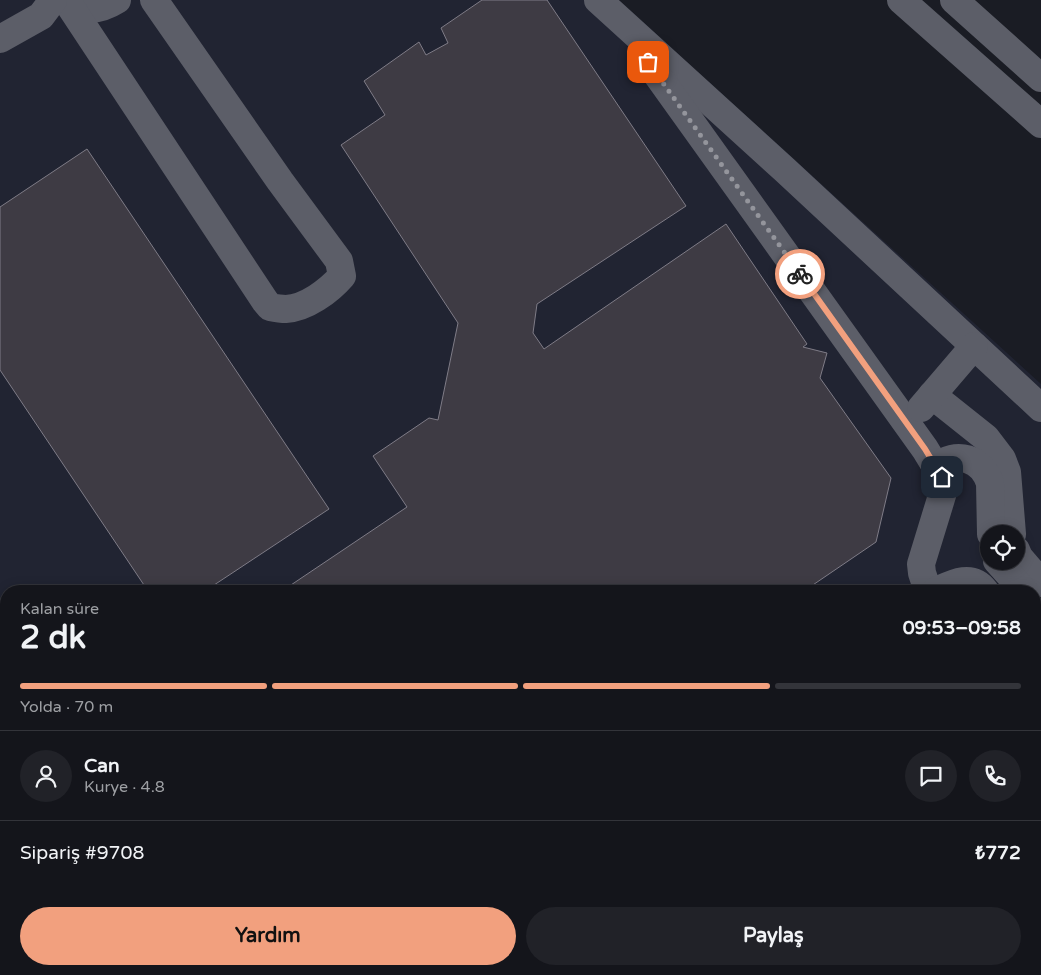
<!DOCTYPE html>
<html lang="tr">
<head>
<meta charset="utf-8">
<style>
  body { margin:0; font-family:"Varela Round",sans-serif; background:#212228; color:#f1f3f6; height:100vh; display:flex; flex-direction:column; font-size:19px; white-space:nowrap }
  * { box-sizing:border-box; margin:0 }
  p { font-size:16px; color:#9d9fa3 }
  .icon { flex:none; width:28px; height:28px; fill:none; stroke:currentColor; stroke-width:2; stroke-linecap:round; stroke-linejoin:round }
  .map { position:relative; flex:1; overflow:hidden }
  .sheet { position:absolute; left:0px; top:585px; width:1041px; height:390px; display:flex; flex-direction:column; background:#14151b; border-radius:20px 20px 0 0; box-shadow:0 2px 12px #0003,0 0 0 1px #33343a }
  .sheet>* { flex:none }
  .buttons { position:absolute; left:980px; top:525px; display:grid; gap:10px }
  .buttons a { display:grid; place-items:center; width:45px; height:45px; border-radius:50%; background:#14151b; box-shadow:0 2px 12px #0003,0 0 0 1px #33343a; font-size:25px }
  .pin { position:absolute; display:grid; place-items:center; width:42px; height:42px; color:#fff; margin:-21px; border-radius:10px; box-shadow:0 2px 8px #0006 }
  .courier { position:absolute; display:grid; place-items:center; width:50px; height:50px; margin:-25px; border:4px solid #f2a07e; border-radius:50%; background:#fff; color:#222; box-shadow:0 1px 6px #0007 }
  .summary em { font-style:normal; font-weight:700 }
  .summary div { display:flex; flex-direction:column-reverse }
  .summary { display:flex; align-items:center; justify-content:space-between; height:85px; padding:0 20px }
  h1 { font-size:32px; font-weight:700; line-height:38px }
  .bar { display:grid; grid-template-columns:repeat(4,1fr); gap:8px 5px; align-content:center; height:60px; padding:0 20px }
  .bar i { height:6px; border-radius:4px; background:#33343a }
  .bar .on { background:#f2a07e }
  .bar p { grid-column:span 4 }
  .line { display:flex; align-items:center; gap:12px; padding:0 20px; border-top:1px solid #33343a }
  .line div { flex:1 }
  .round { display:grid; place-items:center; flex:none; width:52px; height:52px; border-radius:26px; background:#212228 }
  .action { display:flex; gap:10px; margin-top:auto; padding:10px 20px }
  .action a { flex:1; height:58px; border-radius:30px; background:#f2a07e; color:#111; font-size:20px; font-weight:700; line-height:58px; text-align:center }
  .action a+a { background:#212228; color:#f1f3f6 }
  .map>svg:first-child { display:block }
  .built { fill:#212432; fill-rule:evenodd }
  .cemetery { fill:url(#cemetery-stones) }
  .building { fill:#3e3b44; stroke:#7f7c87 }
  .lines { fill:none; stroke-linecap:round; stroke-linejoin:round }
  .minor { stroke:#5c5e68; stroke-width:28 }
  .done { stroke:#94959c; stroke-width:5; stroke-dasharray:0 9 }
  .route { stroke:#f2a07e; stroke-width:6 }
</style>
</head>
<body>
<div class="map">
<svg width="1041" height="975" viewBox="0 0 1041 975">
  <defs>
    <pattern id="cemetery-stones" width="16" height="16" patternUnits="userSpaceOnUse" patternTransform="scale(1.25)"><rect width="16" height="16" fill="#341b34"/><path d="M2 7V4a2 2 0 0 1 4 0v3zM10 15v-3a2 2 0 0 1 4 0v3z" fill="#503b51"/></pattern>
  </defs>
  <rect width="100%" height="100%" fill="#1a1c24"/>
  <path class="built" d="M0 0H619L1041 384V567L1019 591H6V704L0 699ZM989 534H1016V561H989Z"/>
  <polygon class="cemetery" points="0,815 6,819 6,969 218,969 227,975 0,975"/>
  <g class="building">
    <polygon points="482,0 547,0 686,206 537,304 533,333 544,349 726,224 807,344 803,347 827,353 820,378 891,478 876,542 804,591 282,591 407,507 373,456 429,418 438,420 458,323 341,145 385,115 364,81 419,42 426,55 448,43 441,28"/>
    <polygon points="87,149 329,509 205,591 148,591 0,370 0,207"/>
  </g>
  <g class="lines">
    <g class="minor">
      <path d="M65 0C81 14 101 10 117 0"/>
      <polyline points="598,0 785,170 1041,408"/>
      <polyline points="901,0 1041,124"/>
      <polyline points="954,0 1041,78"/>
      <path d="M68 3 265 301 270 307C275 308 281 309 286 309 306 308 329 291 342 276L339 261 280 181 154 0"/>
      <polyline points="0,39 41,16 53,0"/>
      <polyline points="648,62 925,449 942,477 944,489 921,564 922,573 928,591"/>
      <polyline points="932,395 986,438 1002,459 1007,472 1012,534"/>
      <polyline points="921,408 974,346"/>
      <path d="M936 467C956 450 982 458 990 483L991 534"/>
      <polyline points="1016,550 1019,557 1041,583"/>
      <polyline points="997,561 1024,591"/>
      <path d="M936 591C953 583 972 573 985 591"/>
      <polyline points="1035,622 1041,615"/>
      <polyline points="0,682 6,687"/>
      <polyline points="1035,713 1041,706"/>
      <polyline points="0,761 6,765"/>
      <polyline points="0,895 6,858"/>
      <polyline points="301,969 317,975"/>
      <polyline points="857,969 857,975"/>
      <polyline points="699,975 706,969"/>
    </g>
  </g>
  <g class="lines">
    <polyline class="done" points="648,62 800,274"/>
    <polyline class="route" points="800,274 925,449 942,477"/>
  </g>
</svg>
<div class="buttons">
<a><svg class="icon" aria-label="locate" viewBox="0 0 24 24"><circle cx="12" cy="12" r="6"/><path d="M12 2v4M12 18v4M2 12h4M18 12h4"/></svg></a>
</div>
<div class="pin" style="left:648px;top:62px;background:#ea580c"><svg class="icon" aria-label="bag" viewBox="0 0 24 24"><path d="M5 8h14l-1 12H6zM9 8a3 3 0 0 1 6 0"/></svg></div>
<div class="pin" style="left:942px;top:477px;background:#1f2937"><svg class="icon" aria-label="home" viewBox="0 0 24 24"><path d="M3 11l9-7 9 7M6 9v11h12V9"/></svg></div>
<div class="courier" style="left:800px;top:274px"><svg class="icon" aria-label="bike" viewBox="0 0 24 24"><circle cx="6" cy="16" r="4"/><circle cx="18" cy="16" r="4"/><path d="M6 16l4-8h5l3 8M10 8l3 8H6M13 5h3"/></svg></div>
<section class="sheet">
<div class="summary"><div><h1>2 dk</h1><p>Kalan süre</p></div><em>09:53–09:58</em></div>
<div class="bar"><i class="on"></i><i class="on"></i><i class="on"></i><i></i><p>Yolda · 70 m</p></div>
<div class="line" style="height:90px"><a class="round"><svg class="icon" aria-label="person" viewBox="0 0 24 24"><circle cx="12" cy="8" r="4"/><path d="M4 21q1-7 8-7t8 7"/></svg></a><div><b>Can</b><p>Kurye · 4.8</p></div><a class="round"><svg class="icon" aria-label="chat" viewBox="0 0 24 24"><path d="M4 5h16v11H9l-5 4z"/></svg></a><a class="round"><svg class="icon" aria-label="phone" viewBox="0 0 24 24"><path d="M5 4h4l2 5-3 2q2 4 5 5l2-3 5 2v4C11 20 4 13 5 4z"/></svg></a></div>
<div class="line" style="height:65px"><div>Sipariş #9708</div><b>₺772</b></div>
<div class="action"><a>Yardım</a><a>Paylaş</a></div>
</section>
</div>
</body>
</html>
